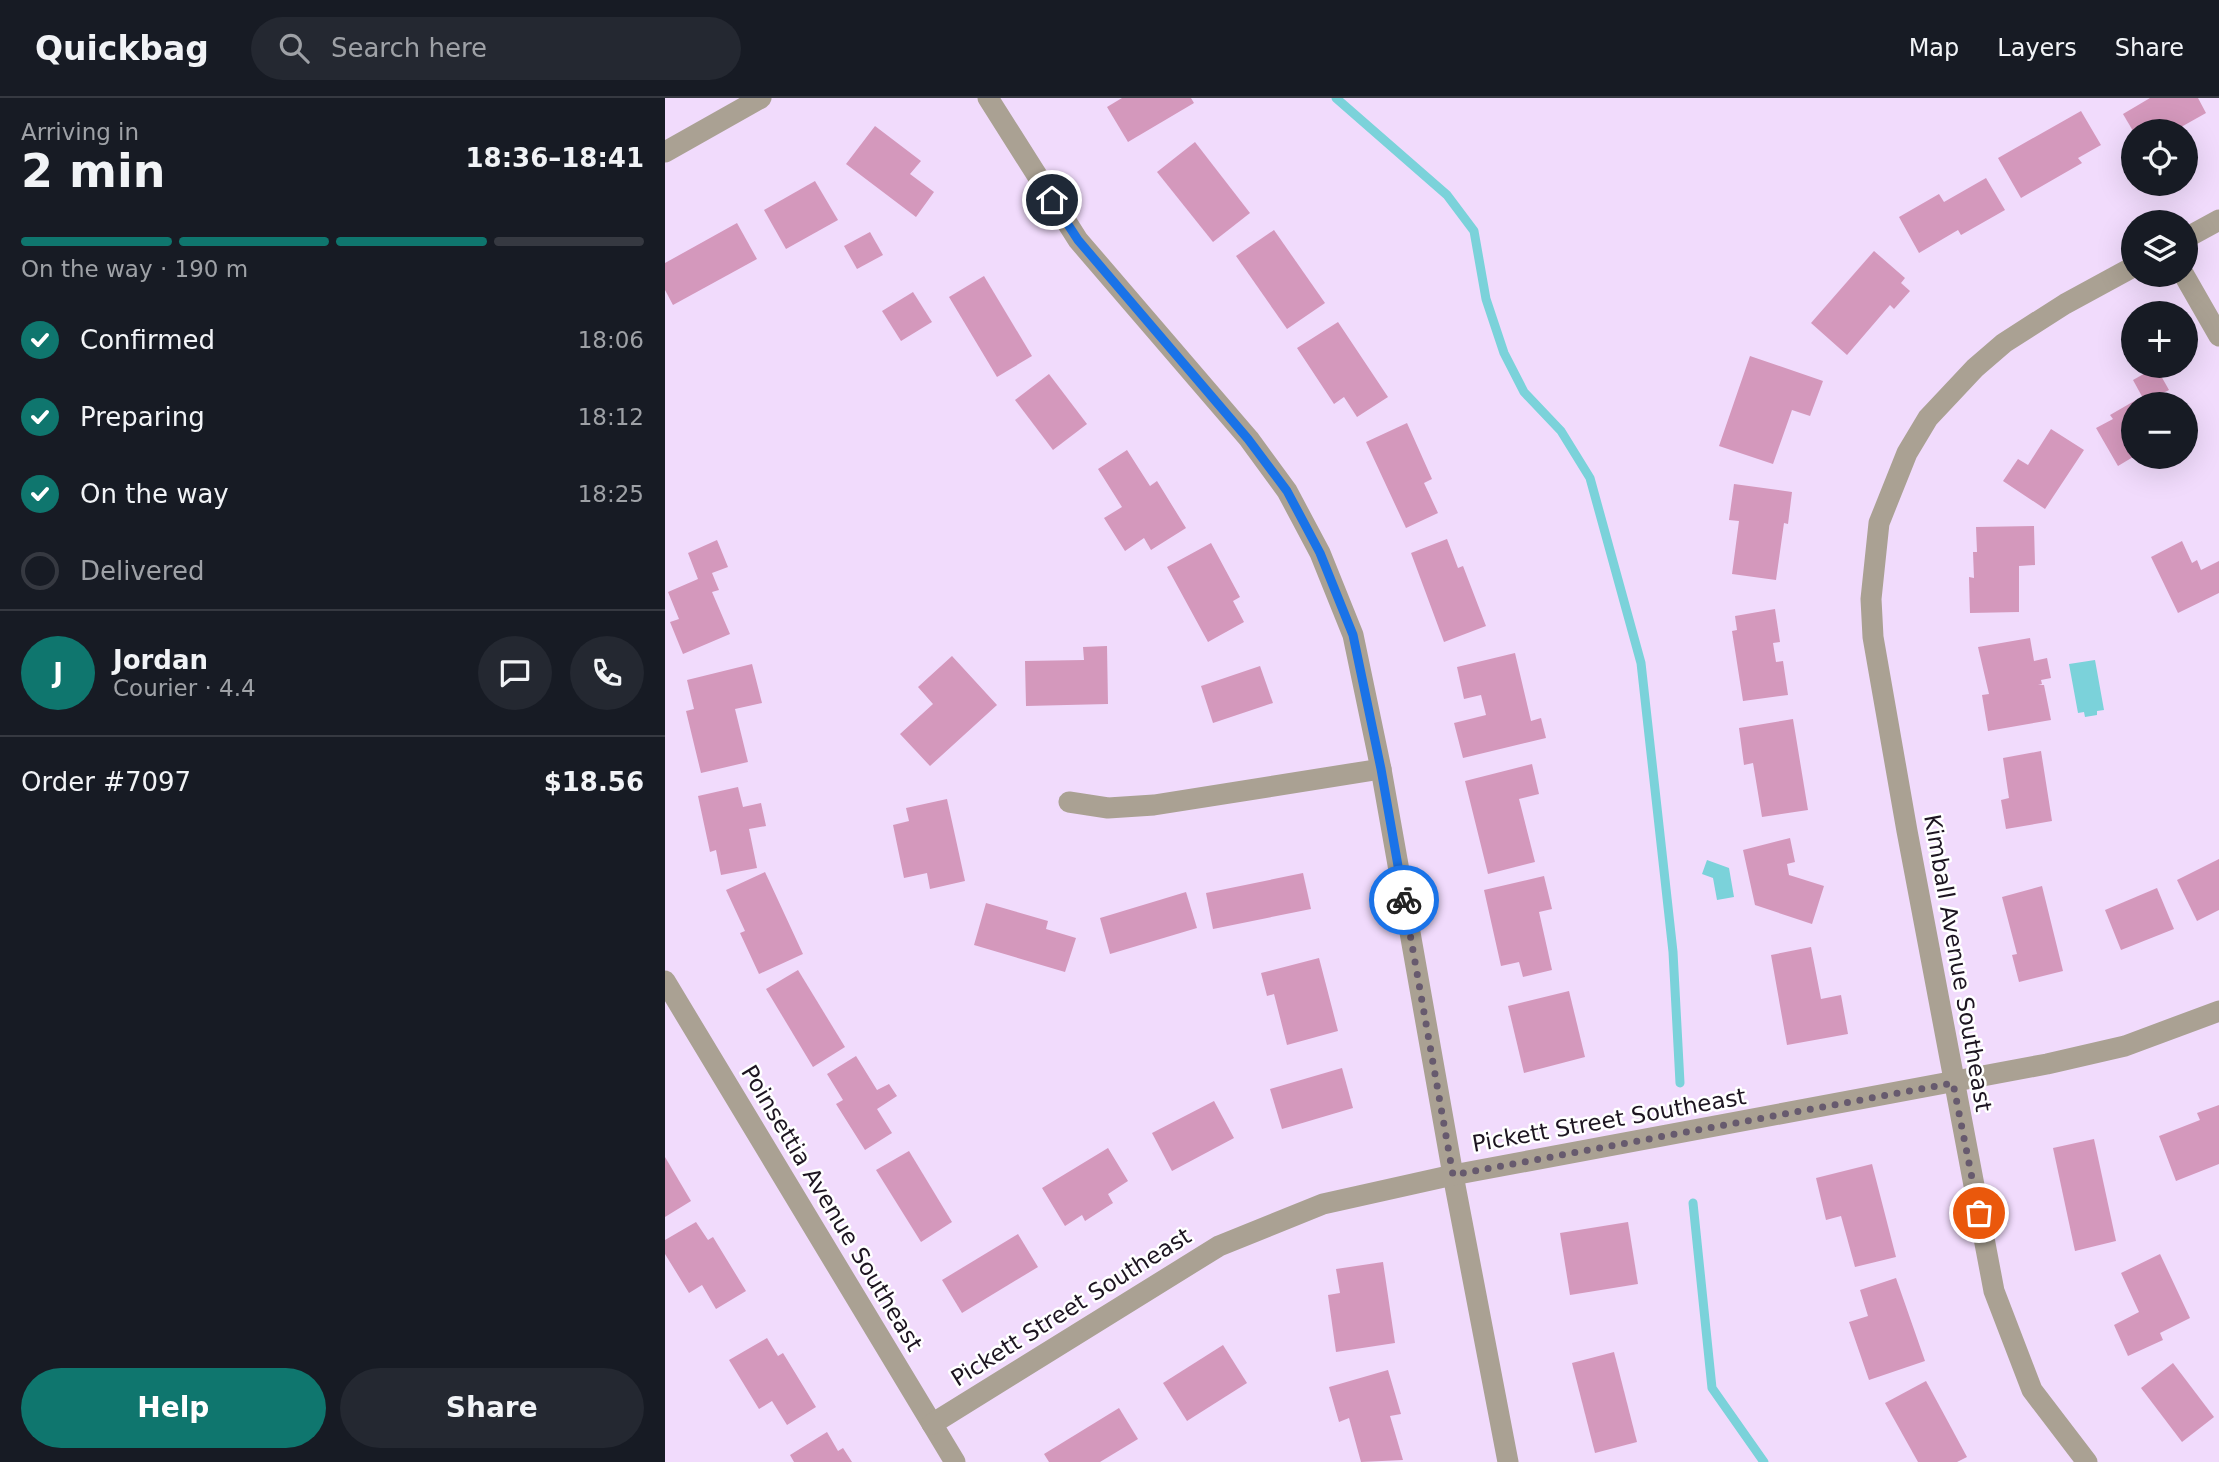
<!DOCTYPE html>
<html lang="en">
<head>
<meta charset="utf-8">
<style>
  body { margin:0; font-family:"DejaVu Sans",sans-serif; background:#242831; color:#f1f3f6; height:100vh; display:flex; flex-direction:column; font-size:26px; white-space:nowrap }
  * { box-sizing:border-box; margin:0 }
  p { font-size:23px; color:#9ea1a6 }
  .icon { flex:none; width:38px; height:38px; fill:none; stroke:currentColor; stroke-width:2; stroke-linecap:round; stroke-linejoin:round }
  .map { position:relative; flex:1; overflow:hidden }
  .sheet { display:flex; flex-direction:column; background:#171b24; width:665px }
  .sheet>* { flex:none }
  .tools { position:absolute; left:1456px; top:21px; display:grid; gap:14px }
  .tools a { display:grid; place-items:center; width:77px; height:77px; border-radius:50%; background:#171b24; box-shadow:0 7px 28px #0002; font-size:35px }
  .pin { position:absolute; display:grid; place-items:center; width:60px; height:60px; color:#fff; margin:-30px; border:4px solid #fff; border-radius:50%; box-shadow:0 2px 7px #0007 }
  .courier { position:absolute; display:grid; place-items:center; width:70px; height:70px; margin:-35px; border:5px solid #1a73e8; border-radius:50%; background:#fff; color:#222; box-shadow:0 2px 9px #0007 }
  .overview em { font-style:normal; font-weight:600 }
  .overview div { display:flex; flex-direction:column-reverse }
  .overview { display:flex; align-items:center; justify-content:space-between; height:119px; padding:0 21px }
  h1 { font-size:46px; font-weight:600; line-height:52px }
  .bar { display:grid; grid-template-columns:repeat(4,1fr); gap:10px 7px; align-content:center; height:84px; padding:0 21px }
  .bar i { height:9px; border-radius:5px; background:#363941 }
  .bar .active { background:#0f766e }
  .bar p { grid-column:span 4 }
  .line { display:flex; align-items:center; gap:18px; padding:0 21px; border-top:2px solid #363941 }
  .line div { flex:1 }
  .round { display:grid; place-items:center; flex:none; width:74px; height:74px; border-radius:37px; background:#242831 }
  ol { padding:0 21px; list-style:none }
  li { display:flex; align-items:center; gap:21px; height:77px }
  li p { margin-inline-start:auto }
  li .icon { padding:7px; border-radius:50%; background:#0f766e; color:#fff; stroke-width:4 }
  li:last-child { color:#9ea1a6 }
  li i { width:38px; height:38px; border:4px solid #363941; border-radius:50% }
  .cta { display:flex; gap:14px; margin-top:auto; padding:14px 21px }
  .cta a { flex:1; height:80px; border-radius:42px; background:#0f766e; color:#fff; font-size:28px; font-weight:600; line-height:80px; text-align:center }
  .cta a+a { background:#242831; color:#f1f3f6 }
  header { display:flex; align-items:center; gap:42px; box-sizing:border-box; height:98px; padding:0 35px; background:#171b24; border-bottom:2px solid #363941 }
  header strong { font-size:33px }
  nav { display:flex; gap:38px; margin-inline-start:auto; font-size:24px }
  .search { width:490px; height:63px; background:#242831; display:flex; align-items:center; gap:18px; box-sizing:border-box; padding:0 24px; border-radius:38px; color:#9ea1a6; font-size:26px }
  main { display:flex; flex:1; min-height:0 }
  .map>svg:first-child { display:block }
  .water { fill:#7bd2da }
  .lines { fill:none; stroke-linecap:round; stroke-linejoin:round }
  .stream { stroke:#7bd2da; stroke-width:9 }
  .building { fill:#d498bc }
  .minor { stroke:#aaa193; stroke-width:21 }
  .done { stroke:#675a6e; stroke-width:7; stroke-dasharray:0 12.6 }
  .route { stroke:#1a73e8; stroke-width:9 }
  .labels { text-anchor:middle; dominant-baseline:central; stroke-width:5; stroke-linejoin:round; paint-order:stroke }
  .street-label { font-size:23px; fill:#1d1521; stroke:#fff }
</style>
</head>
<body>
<header>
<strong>Quickbag</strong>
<div class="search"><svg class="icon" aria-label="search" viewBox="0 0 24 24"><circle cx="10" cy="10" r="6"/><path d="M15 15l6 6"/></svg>Search here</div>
<nav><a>Map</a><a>Layers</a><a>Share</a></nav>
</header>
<main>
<section class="sheet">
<div class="overview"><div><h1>2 min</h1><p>Arriving in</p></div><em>18:36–18:41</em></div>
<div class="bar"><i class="active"></i><i class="active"></i><i class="active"></i><i></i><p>On the way · 190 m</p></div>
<ol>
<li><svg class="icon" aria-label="check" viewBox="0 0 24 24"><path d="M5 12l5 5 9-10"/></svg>Confirmed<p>18:06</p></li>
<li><svg class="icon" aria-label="check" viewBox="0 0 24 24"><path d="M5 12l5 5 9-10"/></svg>Preparing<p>18:12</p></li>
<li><svg class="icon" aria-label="check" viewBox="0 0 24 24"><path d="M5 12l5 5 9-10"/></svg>On the way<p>18:25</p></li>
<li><i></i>Delivered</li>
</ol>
<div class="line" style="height:126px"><b class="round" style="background:#0f766e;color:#fff">J</b><div><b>Jordan</b><p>Courier · 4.4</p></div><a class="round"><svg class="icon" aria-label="chat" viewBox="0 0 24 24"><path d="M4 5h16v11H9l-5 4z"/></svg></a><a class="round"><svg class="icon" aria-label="phone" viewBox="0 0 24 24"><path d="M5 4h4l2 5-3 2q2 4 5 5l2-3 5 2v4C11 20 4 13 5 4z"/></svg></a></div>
<div class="line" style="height:91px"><div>Order #7097</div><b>$18.56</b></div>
<div class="cta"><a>Help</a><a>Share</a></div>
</section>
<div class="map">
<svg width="1554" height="1364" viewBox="0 0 1554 1364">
  <rect width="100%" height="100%" fill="#f1dbfc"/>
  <g class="water">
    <polygon points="1430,562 1439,612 1432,613 1432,617 1420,619 1419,614 1413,615 1404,566"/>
    <polygon points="1042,762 1064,770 1069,799 1052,802 1048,780 1037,776"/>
  </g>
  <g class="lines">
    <g class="stream">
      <polyline points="671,0 782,97 809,133 821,201 839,255 859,294 896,333 925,380 976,565 1008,854 1015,985"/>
      <polyline points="1028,1105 1047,1290 1099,1364"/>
    </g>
  </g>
  <g class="building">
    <polygon points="457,0 526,0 529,5 463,44 442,9"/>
    <polygon points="1485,0 1533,0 1541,15 1509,33 1468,33 1458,16"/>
    <polygon points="1416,13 1436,47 1413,60 1417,65 1356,100 1333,60"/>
    <polygon points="210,28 256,63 245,76 269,94 251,119 181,66"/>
    <polygon points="530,44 585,115 548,144 492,74"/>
    <polygon points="1321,80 1340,112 1296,137 1293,132 1254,155 1234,119 1274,96 1279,104"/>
    <polygon points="150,83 173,122 121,151 99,112"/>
    <polygon points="72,125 92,161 8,207 0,192 0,165"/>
    <polygon points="609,132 660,205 622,231 571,158"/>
    <polygon points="205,134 218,157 192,171 179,148"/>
    <polygon points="1209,153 1240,180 1236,185 1245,193 1229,211 1225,207 1182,257 1146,225"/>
    <polygon points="319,178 367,258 332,279 284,199"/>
    <polygon points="248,194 267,224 236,243 217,213"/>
    <polygon points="673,224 723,299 692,319 679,299 669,306 632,250"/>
    <polygon points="1085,258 1158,283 1145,318 1127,312 1108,366 1054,348"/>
    <polygon points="1491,269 1504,292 1498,295 1505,306 1468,306 1468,359 1453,368 1431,330 1448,321 1445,317 1471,302 1473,306 1479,302 1468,282"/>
    <polygon points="384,276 422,326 388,352 350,302"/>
    <polygon points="742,325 767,381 759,385 773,415 741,430 701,344"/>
    <polygon points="1386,331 1419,352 1380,411 1338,383 1353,361 1363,367"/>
    <polygon points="462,352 485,388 492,383 521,430 486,452 479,440 460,453 439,420 457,409 433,371"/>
    <polygon points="1069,386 1127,394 1123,426 1119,425 1111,482 1067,476 1074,423 1064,422"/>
    <polygon points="1369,428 1370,467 1354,468 1354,514 1305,515 1304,479 1309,480 1308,454 1312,454 1311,429"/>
    <polygon points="782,441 793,470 798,468 821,528 779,544 746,455"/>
    <polygon points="52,442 63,469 47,475 54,492 47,494 65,536 18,556 5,524 14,521 3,494 33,481 23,455"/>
    <polygon points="1517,443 1527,465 1532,462 1536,472 1554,463 1554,495 1513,515 1486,459"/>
    <polygon points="546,445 575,499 568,503 579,524 543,544 502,469"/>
    <polygon points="1110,511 1115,544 1108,545 1111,564 1118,563 1123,597 1078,603 1067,533 1072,532 1070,518"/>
    <polygon points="1365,540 1369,563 1382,560 1386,580 1376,582 1377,586 1373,587 1379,587 1386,622 1323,633 1317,597 1324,596 1313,549"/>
    <polygon points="442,548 443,606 361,608 360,563 419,562 418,549"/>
    <polygon points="850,555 866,623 876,620 881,640 798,660 789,625 821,617 816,597 799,601 792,569"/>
    <polygon points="287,558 332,607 265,668 235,636 268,606 253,589"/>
    <polygon points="87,566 97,605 70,611 83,664 36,675 21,613 29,611 22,582"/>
    <polygon points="595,568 608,605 548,625 536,588"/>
    <polygon points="1128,621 1143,712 1097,719 1088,665 1079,667 1074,630"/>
    <polygon points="1376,653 1387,723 1341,731 1336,702 1344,700 1338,660"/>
    <polygon points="867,666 874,696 854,701 870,764 823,776 800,683"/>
    <polygon points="73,689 78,709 96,705 101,728 84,731 92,770 56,777 51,752 45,754 33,698"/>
    <polygon points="282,701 300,783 265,791 262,775 239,780 228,727 244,723 241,710"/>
    <polygon points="1125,740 1130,764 1122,766 1124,777 1159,788 1147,826 1090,807 1078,752"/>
    <polygon points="1554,761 1554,812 1532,823 1512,782"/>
    <polygon points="100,774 138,856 94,876 75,835 80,833 61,792"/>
    <polygon points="638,775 646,811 548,831 541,795"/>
    <polygon points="879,778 887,811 874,814 887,872 858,879 854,864 836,868 819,792"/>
    <polygon points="1377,788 1398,873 1354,884 1347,857 1352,856 1337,799"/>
    <polygon points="1492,790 1509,831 1456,852 1440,812"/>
    <polygon points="521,794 532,830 445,856 435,820"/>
    <polygon points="321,805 383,823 381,831 411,840 400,874 309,847"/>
    <polygon points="1146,849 1156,901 1176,897 1183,936 1122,947 1106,857"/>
    <polygon points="654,860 673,933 622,947 609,896 602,898 596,875"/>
    <polygon points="133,872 180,949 148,969 101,891"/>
    <polygon points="904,893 920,959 859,975 843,908"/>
    <polygon points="191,958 212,992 224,986 232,998 212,1011 227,1035 200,1052 171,1006 178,1002 162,976"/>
    <polygon points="677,970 688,1010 617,1031 605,991"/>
    <polygon points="549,1003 569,1040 507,1073 487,1035"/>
    <polygon points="1554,1007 1554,1066 1511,1083 1494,1038 1535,1022 1532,1015"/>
    <polygon points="1429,1041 1451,1143 1410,1153 1388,1050"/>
    <polygon points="443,1050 463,1083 443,1096 448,1105 420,1123 417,1117 400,1128 377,1090"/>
    <polygon points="244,1053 287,1124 256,1144 211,1072"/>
    <polygon points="0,1059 26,1103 0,1119"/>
    <polygon points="1207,1066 1231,1159 1190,1169 1176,1118 1161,1122 1151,1080"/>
    <polygon points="31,1124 43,1142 48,1139 81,1193 51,1211 37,1187 24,1195 0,1156 0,1142"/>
    <polygon points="963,1124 973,1186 905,1197 895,1135"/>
    <polygon points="353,1136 373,1169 297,1215 277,1182"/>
    <polygon points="1495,1156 1525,1220 1495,1235 1498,1242 1463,1258 1449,1227 1474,1214 1456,1175"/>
    <polygon points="718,1164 730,1245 671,1254 663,1197 675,1195 671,1171"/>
    <polygon points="1231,1180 1260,1263 1204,1282 1184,1224 1203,1218 1195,1192"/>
    <polygon points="102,1240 113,1258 118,1255 151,1309 122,1327 107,1303 94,1311 64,1262"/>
    <polygon points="558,1247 582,1285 522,1323 498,1285"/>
    <polygon points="949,1254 972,1344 930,1355 907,1265"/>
    <polygon points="1508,1265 1549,1319 1517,1344 1476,1290"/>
    <polygon points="723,1272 736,1316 725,1318 738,1362 696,1364 684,1320 674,1324 664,1289"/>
    <polygon points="1261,1283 1302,1359 1292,1364 1253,1364 1220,1305"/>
    <polygon points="454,1310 473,1341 435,1364 384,1364 379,1356"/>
    <polygon points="162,1334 173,1353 178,1350 187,1364 129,1364 125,1357"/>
  </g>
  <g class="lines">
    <g class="minor">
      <polyline points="323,0 413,142 584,341 622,393 655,455 688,537 716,671 788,1077 843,1364"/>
      <polyline points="0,54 96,0"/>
      <polyline points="1521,140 1554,122"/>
      <polyline points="1519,177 1554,238"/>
      <polyline points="404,704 443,710 489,707 716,671"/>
      <polyline points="0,883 290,1364"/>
      <polyline points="267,1326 554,1148 658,1106 788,1077 1382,966 1460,948 1554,913"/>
      <polyline points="1422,1364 1367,1292 1329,1193 1242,733 1208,539 1206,501 1214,425 1242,355 1263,320 1310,270 1339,245 1400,206 1468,169"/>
    </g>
  </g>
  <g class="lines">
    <polyline class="done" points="739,802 788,1077 1288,985 1314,1115"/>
    <polyline class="route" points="387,102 413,142 583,341 622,393 655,455 688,537 716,671 739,802"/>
  </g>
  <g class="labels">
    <g class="street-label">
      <text transform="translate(1293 865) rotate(80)">Kimball Avenue Southeast</text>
      <text transform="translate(944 1022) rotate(-10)">Pickett Street Southeast</text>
      <text transform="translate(167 1110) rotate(59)">Poinsettia Avenue Southeast</text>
      <text transform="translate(406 1209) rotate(-32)">Pickett Street Southeast</text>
    </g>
  </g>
</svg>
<div class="tools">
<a><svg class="icon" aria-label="locate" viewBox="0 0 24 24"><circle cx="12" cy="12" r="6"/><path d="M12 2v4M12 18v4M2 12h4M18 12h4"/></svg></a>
<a><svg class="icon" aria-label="layers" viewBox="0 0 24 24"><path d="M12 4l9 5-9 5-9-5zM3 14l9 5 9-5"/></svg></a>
<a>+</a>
<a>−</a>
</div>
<div class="pin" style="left:1314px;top:1115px;background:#ea580c"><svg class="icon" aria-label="bag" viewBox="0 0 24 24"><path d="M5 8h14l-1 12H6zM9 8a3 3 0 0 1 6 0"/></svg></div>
<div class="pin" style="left:387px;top:102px;background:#1f2937"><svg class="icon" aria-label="home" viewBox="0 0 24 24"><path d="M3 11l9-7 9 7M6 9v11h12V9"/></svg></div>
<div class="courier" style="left:739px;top:802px"><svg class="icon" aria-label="bike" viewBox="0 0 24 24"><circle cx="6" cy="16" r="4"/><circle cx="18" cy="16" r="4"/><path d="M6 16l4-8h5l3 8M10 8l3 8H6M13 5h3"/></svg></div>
</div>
</main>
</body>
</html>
